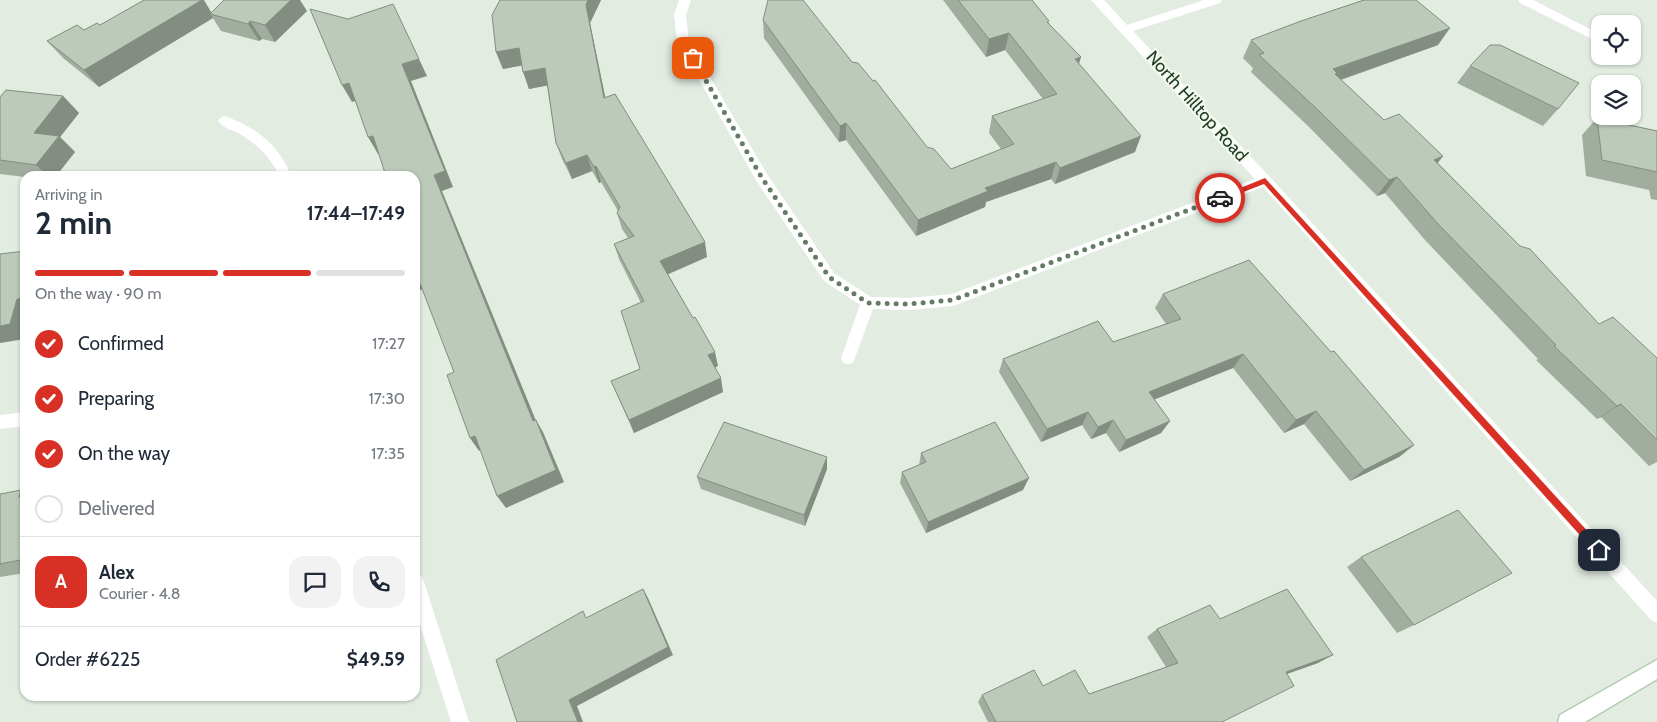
<!DOCTYPE html>
<html lang="en">
<head>
<meta charset="utf-8">
<style>
  body { margin:0; font-family:Cabin,sans-serif; background:#f2f2f3; color:#1f2937; height:100vh; display:flex; flex-direction:column; font-size:19px; white-space:nowrap }
  * { box-sizing:border-box; margin:0 }
  p { font-size:16px; color:#747a83 }
  .icon { flex:none; width:28px; height:28px; fill:none; stroke:currentColor; stroke-width:2; stroke-linecap:round; stroke-linejoin:round }
  .map { position:relative; flex:1; overflow:hidden }
  .side { position:absolute; left:20px; top:171px; width:400px; height:530px; display:flex; flex-direction:column; background:#fff; border-radius:15px; box-shadow:0 1px 4px #0004 }
  .side>* { flex:none }
  .buttons { position:absolute; left:1591px; top:15px; display:grid; gap:10px }
  .buttons a { display:grid; place-items:center; width:50px; height:50px; border-radius:10px; background:#fff; box-shadow:0 1px 4px #0004; font-size:25px }
  .pin { position:absolute; display:grid; place-items:center; width:42px; height:42px; color:#fff; margin:-21px; border-radius:10px; box-shadow:0 2px 8px #0006 }
  .courier { position:absolute; display:grid; place-items:center; width:50px; height:50px; margin:-25px; border:4px solid #d93025; border-radius:50%; background:#fff; color:#222; box-shadow:0 1px 6px #0007 }
  .headline em { font-style:normal; font-weight:700 }
  .headline div { display:flex; flex-direction:column-reverse }
  .headline { display:flex; align-items:center; justify-content:space-between; height:85px; padding:0 15px }
  h1 { font-size:32px; font-weight:700; line-height:38px }
  .bar { display:grid; grid-template-columns:repeat(4,1fr); gap:8px 5px; align-content:center; height:60px; padding:0 15px }
  .bar i { height:6px; border-radius:4px; background:#e0e1e3 }
  .bar .on { background:#d93025 }
  .bar p { grid-column:span 4 }
  .line { display:flex; align-items:center; gap:12px; padding:0 15px; border-top:1px solid #e0e1e3 }
  .line div { flex:1 }
  .round { display:grid; place-items:center; flex:none; width:52px; height:52px; border-radius:15px; background:#f2f2f3 }
  ol { padding:0 15px; list-style:none }
  li { display:flex; align-items:center; gap:15px; height:55px }
  li p { margin-inline-start:auto }
  li .icon { padding:5px; border-radius:50%; background:#d93025; color:#fff; stroke-width:4 }
  li:last-child { color:#747a83 }
  li i { width:28px; height:28px; border:2px solid #e0e1e3; border-radius:50% }
  .map>svg:first-child { display:block }
  .lines { fill:none; stroke-linecap:round; stroke-linejoin:round }
  .secondary-casing { stroke:#b4cdb3; stroke-width:3 }
  .street { fill:#fff; fill-rule:evenodd }
  .secondary { fill:#fff; fill-rule:evenodd }
  .wall { fill:#a1ae9f }
  .shaded-wall { fill:#838d82 }
  .building { fill:#bbcab9; stroke:#838d82 }
  .route { fill:#d93025 }
  .done { stroke:#647b65; stroke-width:5; stroke-dasharray:0 9 }
  .labels { text-anchor:middle; dominant-baseline:central; stroke-width:4.5; stroke-linejoin:round; paint-order:stroke }
  .street-label { font-size:18px; fill:#203e22; stroke:#f3f9f1 }
</style>
</head>
<body>
<div class="map">
<svg width="1657" height="722" viewBox="0 0 1657 722">
  <rect width="100%" height="100%" fill="#e2ece1"/>
  <g class="lines">
    <g class="secondary-casing">
      <polygon id="secondary" points="1657,660 1657,679 1585,722 1558,722 1560,715"/>
    </g>
    <g class="street">
      <polygon points="679,0 691,0 686,15 689,41 767,174 834,273 871,297 909,298 952,294 1255,179 1091,0 1104,0 1127,25 1204,0 1222,0 1220,3 1133,31 1270,177 1657,601 1657,623 1651,620 1263,187 953,306 909,310 873,309 853,363 848,364 843,363 841,358 860,305 824,281 757,182 677,41 674,15"/>
      <polygon points="1518,0 1533,0 1600,34 1600,43 1520,3"/>
      <path d="M224 116C254 125 281 147 291 176H279C271 157 256 143 238 133 231 130 222 127 218 121L220 118Z"/>
      <polygon points="25,412 25,426 0,429 0,415"/>
      <polygon points="415,574 421,576 424,582 469,722 451,722 415,609"/>
    </g>
    <use href="#secondary" class="secondary"/>
  </g>
  <g class="wall">
    <polygon points="500,0 601,0 590,23 605,98 707,257 668,274 718,366 715,367 723,392 634,433 611,381 640,369 641,303 619,259 614,244 628,238 622,229 617,213 618,211 601,182 599,183 592,171 572,179 562,159 556,143 547,85 529,89 522,65 503,69 496,52"/>
    <polygon points="943,0 1032,0 1079,64 1135,152 1055,184 1051,179 986,202 985,207 916,236 846,140 839,142 764,38 763,20 852,62 927,147 951,169 1001,149 989,133 992,116 1043,99 1005,50 986,57"/>
    <polygon points="307,11 275,42 262,39 259,41 221,31 213,18 99,87 63,58 47,41 100,25 211,12"/>
    <polygon points="1251,40 1438,45 1341,80 1384,120 1443,156 1438,163 1520,246 1599,324 1657,358 1657,462 1649,466 1601,417 1597,419 1536,360 1538,359 1425,240 1385,193 1377,196 1308,126 1251,72 1253,68 1243,58"/>
    <polygon points="1470,66 1558,109 1543,126 1457,83"/>
    <polygon points="63,96 79,113 60,137 75,152 56,176 25,176 25,177 0,174 0,97"/>
    <polygon points="1597,118 1657,131 1657,200 1651,199 1649,190 1586,176 1582,135"/>
    <polygon points="1163,294 1331,352 1414,445 1399,457 1350,481 1304,424 1284,433 1233,368 1154,399 1170,421 1161,433 1119,452 1106,433 1091,439 1082,425 1041,442 999,372 1003,359 1113,342 1166,324 1155,308"/>
    <polygon points="921,453 1023,490 926,533 900,483 902,472 919,465"/>
    <polygon points="827,469 805,526 701,489 697,477"/>
    <polygon points="25,492 25,573 0,577 0,494"/>
    <polygon points="1361,557 1414,625 1397,633 1347,567"/>
    <polygon points="1220,619 1318,663 1287,674 1222,722 988,722 978,702 982,695 1043,686 1089,694 1166,667 1147,637 1157,629"/>
  </g>
  <g class="shaded-wall">
    <polygon points="202,0 204,0 214,17 213,15 210,14 213,18 99,87 84,70"/>
    <polygon points="290,0 300,0 307,11 275,42 265,25"/>
    <polygon points="588,0 601,0 590,23 609,115 604,98 586,5"/>
    <polygon points="250,21 262,39 259,41 248,24"/>
    <polygon points="1450,28 1438,45 1331,83 1333,69"/>
    <polygon points="1009,33 1005,50 986,57 989,39"/>
    <polygon points="519,48 525,65 503,69 496,52"/>
    <polygon points="1081,57 1076,74 1075,59"/>
    <polygon points="419,59 427,76 411,81 453,187 442,191 541,433 533,421 434,175 402,64"/>
    <polygon points="545,68 550,85 529,89 523,72"/>
    <polygon points="349,83 358,100 352,102 342,85"/>
    <polygon points="63,96 79,113 60,137 75,152 56,176 48,176 36,165 34,133"/>
    <polygon points="846,123 846,140 839,142 840,126"/>
    <polygon points="373,136 383,152 378,154 368,137"/>
    <polygon points="1141,136 1135,152 1055,184 1060,168"/>
    <polygon points="587,155 592,171 572,179 566,163"/>
    <polygon points="1443,156 1430,172 1434,160"/>
    <polygon points="1056,162 1051,179 986,202 985,207 916,236 918,220 985,188"/>
    <polygon points="596,166 601,182 599,183 594,167"/>
    <polygon points="1397,177 1385,193 1377,196 1389,180"/>
    <polygon points="705,242 707,257 664,276 660,261"/>
    <polygon points="416,273 426,288 420,290 415,282 415,274"/>
    <polygon points="25,298 25,339 0,343 0,326 17,299"/>
    <polygon points="715,352 718,366 711,369 708,355"/>
    <polygon points="1243,354 1233,368 1141,405 1149,392"/>
    <polygon points="721,378 723,392 634,433 629,420"/>
    <polygon points="1621,404 1601,417 1597,419 1617,406"/>
    <polygon points="1316,411 1304,424 1284,433 1296,420"/>
    <polygon points="1088,412 1082,425 1041,442 1047,429"/>
    <polygon points="536,420 543,432 564,482 506,508 497,496"/>
    <polygon points="1113,420 1106,433 1091,439 1098,427"/>
    <polygon points="1170,421 1161,433 1119,452 1126,440"/>
    <polygon points="475,436 484,448 479,451 470,438"/>
    <polygon points="1414,445 1399,457 1350,481 1364,470"/>
    <polygon points="827,457 827,469 805,526 804,515"/>
    <polygon points="1029,478 1023,490 926,533 928,522"/>
    <polygon points="21,490 25,492 25,501 19,497"/>
    <polygon points="643,589 648,598 673,655 577,706 583,722 578,722 569,700"/>
    <polygon points="1333,655 1318,663 1272,679 1286,672"/>
  </g>
  <g class="building">
    <polygon points="144,0 202,0 84,70 47,41 77,25 84,30 97,23 100,25"/>
    <polygon points="224,0 291,0 265,25 250,21 248,24 210,14"/>
    <polygon points="500,0 588,0 586,5 604,98 615,94 705,242 660,261 693,318 695,317 715,352 708,355 721,378 629,420 611,381 640,369 621,311 644,301 614,244 634,236 617,213 620,207 596,166 594,167 587,155 566,163 556,143 545,68 523,72 519,48 496,52 492,15"/>
    <polygon points="768,0 803,0 852,62 858,63 873,81 875,80 927,147 934,149 951,169 1014,144 992,116 1057,94 1009,33 989,39 958,0 1032,0 1049,21 1047,22 1081,57 1075,59 1141,136 1060,168 1056,162 985,188 988,191 918,220 846,123 840,126 763,20"/>
    <polygon points="1364,0 1416,0 1450,28 1333,69 1337,73 1335,74 1384,120 1399,114 1443,156 1434,160 1520,246 1530,249 1599,324 1613,317 1657,358 1657,440 1621,404 1617,406 1554,346 1556,345 1439,225 1397,177 1389,180 1318,110 1259,55 1264,53 1251,40 1301,21"/>
    <polygon points="393,4 419,59 402,64 445,171 434,175 533,421 536,420 556,470 497,496 475,436 470,438 447,375 454,372 416,273 415,274 415,176 386,176 373,136 368,137 349,83 342,85 310,9 348,19"/>
    <polygon points="1490,45 1500,45 1579,83 1558,109 1470,66"/>
    <polygon points="6,90 63,96 34,133 59,136 36,165 0,160 0,97"/>
    <polygon points="1597,118 1657,131 1657,172 1602,160"/>
    <polygon points="25,251 25,298 17,299 10,324 0,326 0,254"/>
    <polygon points="1249,260 1331,352 1334,351 1414,445 1364,470 1316,411 1296,420 1243,354 1149,392 1170,421 1126,440 1113,420 1098,427 1088,412 1047,429 1003,359 1098,321 1113,342 1181,319 1163,294"/>
    <polygon points="724,422 827,457 804,515 697,477"/>
    <polygon points="995,422 1029,478 928,522 902,472 926,462 921,453"/>
    <polygon points="21,490 19,497 25,497 25,559 0,564 0,494"/>
    <polygon points="1458,510 1512,573 1414,625 1361,557"/>
    <polygon points="643,589 668,647 569,700 578,722 517,722 496,660 583,611 586,618"/>
    <polygon points="1287,589 1333,655 1286,672 1294,686 1222,722 996,722 982,695 1034,670 1043,686 1075,670 1089,694 1178,663 1157,629 1210,605 1220,619"/>
  </g>
  <polygon class="route" points="1265,178 1602,547 1602,553 1596,553 1264,184 1220,201 1216,198"/>
  <g class="lines">
    <polyline class="done" points="693,58 762,178 829,277 868,303 909,304 953,300 1220,198"/>
  </g>
  <g class="labels">
    <g class="street-label">
      <text transform="translate(1197 106) rotate(48)">North Hilltop Road</text>
    </g>
  </g>
</svg>
<div class="buttons">
<a><svg class="icon" aria-label="locate" viewBox="0 0 24 24"><circle cx="12" cy="12" r="6"/><path d="M12 2v4M12 18v4M2 12h4M18 12h4"/></svg></a>
<a><svg class="icon" aria-label="layers" viewBox="0 0 24 24"><path d="M12 4l9 5-9 5-9-5zM3 14l9 5 9-5"/></svg></a>
</div>
<div class="pin" style="left:693px;top:58px;background:#ea580c"><svg class="icon" aria-label="bag" viewBox="0 0 24 24"><path d="M5 8h14l-1 12H6zM9 8a3 3 0 0 1 6 0"/></svg></div>
<div class="pin" style="left:1599px;top:550px;background:#1f2937"><svg class="icon" aria-label="home" viewBox="0 0 24 24"><path d="M3 11l9-7 9 7M6 9v11h12V9"/></svg></div>
<div class="courier" style="left:1220px;top:198px"><svg class="icon" aria-label="car" viewBox="0 0 24 24"><path d="M5 17H2v-5l4-1 3-4h7l3 4 3 1v5h-3M9 17h6M6 11h13"/><circle cx="7" cy="17" r="2"/><circle cx="17" cy="17" r="2"/></svg></div>
<section class="side">
<div class="headline"><div><h1>2 min</h1><p>Arriving in</p></div><em>17:44–17:49</em></div>
<div class="bar"><i class="on"></i><i class="on"></i><i class="on"></i><i></i><p>On the way · 90 m</p></div>
<ol>
<li><svg class="icon" aria-label="check" viewBox="0 0 24 24"><path d="M5 12l5 5 9-10"/></svg>Confirmed<p>17:27</p></li>
<li><svg class="icon" aria-label="check" viewBox="0 0 24 24"><path d="M5 12l5 5 9-10"/></svg>Preparing<p>17:30</p></li>
<li><svg class="icon" aria-label="check" viewBox="0 0 24 24"><path d="M5 12l5 5 9-10"/></svg>On the way<p>17:35</p></li>
<li><i></i>Delivered</li>
</ol>
<div class="line" style="height:90px"><b class="round" style="background:#d93025;color:#fff">A</b><div><b>Alex</b><p>Courier · 4.8</p></div><a class="round"><svg class="icon" aria-label="chat" viewBox="0 0 24 24"><path d="M4 5h16v11H9l-5 4z"/></svg></a><a class="round"><svg class="icon" aria-label="phone" viewBox="0 0 24 24"><path d="M5 4h4l2 5-3 2q2 4 5 5l2-3 5 2v4C11 20 4 13 5 4z"/></svg></a></div>
<div class="line" style="height:65px"><div>Order #6225</div><b>$49.59</b></div>
</section>
</div>
</body>
</html>
